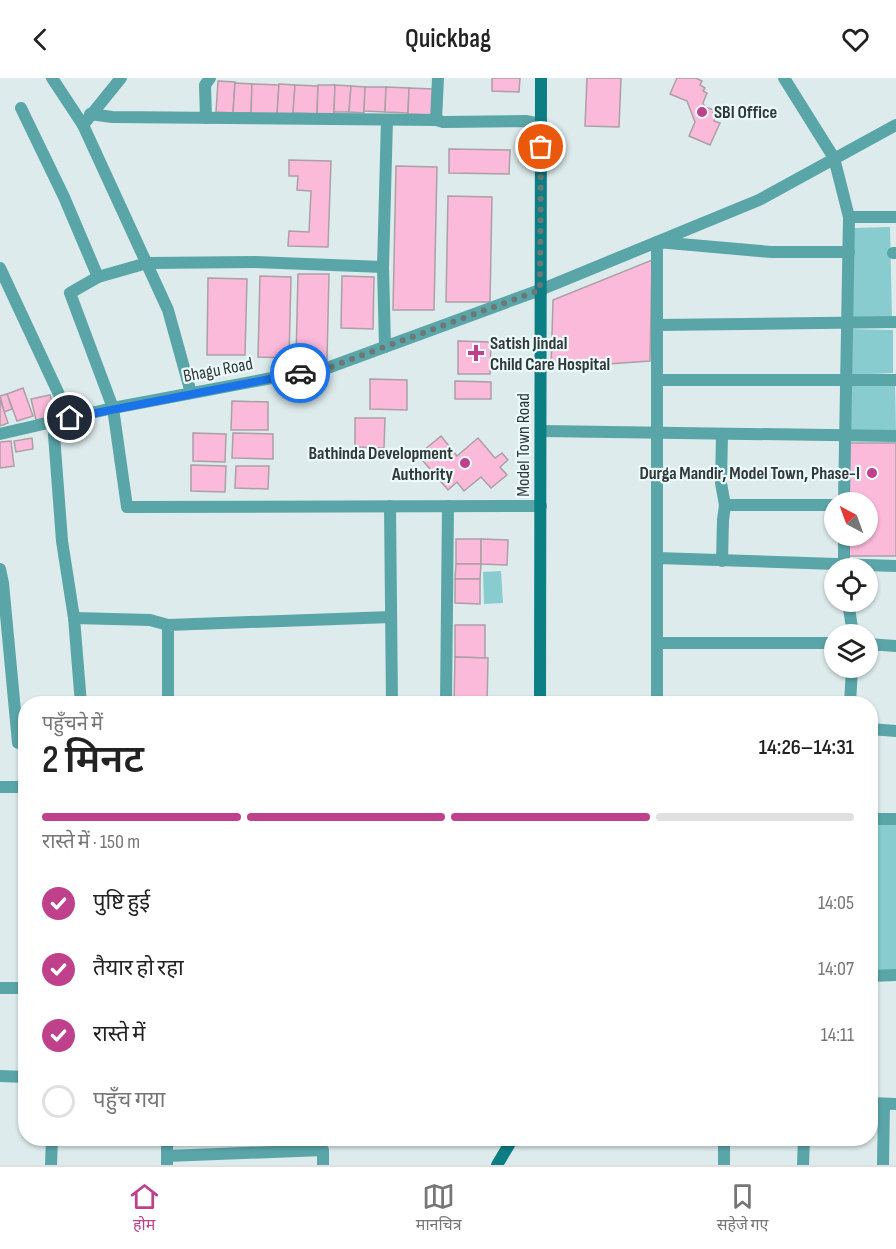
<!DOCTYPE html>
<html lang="hi">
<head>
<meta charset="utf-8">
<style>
  body { margin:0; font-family:"Sofia Sans Condensed","Noto Sans Devanagari",sans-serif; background:#f6f6f6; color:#222; height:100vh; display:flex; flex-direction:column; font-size:22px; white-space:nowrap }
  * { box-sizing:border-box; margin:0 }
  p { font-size:20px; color:#767676 }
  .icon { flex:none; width:33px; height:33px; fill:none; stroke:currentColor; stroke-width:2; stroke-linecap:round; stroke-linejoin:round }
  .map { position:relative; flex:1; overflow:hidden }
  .drawer { position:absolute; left:18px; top:618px; width:860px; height:450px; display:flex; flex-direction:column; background:#fff; border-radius:24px; box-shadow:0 2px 4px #0004 }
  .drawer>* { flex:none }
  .needle { width:39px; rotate:319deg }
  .fabs { position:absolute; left:824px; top:414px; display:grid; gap:12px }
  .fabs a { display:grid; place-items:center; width:54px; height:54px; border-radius:50%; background:#fff; box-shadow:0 2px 4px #0004; font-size:30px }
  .pin { position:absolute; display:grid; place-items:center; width:51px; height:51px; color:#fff; margin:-26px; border:3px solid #fff; border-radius:50%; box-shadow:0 2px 6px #0007 }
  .courier { position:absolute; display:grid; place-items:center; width:60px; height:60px; margin:-30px; border:4px solid #1a73e8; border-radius:50%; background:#fff; color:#222; box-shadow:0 2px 8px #0007 }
  .overview em { font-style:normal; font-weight:600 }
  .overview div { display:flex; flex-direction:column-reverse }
  .overview { display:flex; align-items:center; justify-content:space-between; height:102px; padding:0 24px }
  h1 { font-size:39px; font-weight:600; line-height:45px }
  .bar { display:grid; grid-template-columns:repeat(4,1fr); gap:9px 6px; align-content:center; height:72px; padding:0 24px }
  .bar i { height:8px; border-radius:4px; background:#e0e0e0 }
  .bar .on { background:#bf408b }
  .bar p { grid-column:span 4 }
  ol { padding:0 24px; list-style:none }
  li { display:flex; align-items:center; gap:18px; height:66px }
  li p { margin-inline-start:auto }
  li .icon { padding:6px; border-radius:50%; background:#bf408b; color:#fff; stroke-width:4 }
  li:last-child { color:#767676 }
  li i { width:33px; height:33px; border:3px solid #e0e0e0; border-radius:50% }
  header { display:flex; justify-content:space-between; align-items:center; height:78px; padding:0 24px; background:#fff; font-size:27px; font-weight:600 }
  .tab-bar { display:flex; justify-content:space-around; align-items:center; height:84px; border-top:2px solid #e0e0e0; background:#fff; font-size:16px; color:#767676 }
  .tab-bar a { display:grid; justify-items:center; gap:3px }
  .tab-bar .on { color:#bf408b }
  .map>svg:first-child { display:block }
  .green { fill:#89cccf }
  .building { fill:#fbbada; stroke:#aba0a5; stroke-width:1.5 }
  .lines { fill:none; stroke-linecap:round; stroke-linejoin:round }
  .minor { stroke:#5aa5a8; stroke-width:12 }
  .tertiary { stroke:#5aa5a8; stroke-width:12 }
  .secondary { stroke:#0b7f84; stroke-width:12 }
  .done { stroke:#6e7777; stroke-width:6; stroke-dasharray:0 10.8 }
  .route { stroke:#1a73e8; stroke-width:8 }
  .poi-dot { fill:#bf408b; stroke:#eaf9f9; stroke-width:2 }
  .labels { text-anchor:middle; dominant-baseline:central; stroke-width:4.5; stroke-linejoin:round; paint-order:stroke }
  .poi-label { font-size:18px; font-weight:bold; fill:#323838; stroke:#eaf9f9; text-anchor:start }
  .street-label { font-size:18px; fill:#323838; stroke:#eaf9f9 }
</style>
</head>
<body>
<header><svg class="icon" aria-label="back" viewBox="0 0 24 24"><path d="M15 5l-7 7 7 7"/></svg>Quickbag<svg class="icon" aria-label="heart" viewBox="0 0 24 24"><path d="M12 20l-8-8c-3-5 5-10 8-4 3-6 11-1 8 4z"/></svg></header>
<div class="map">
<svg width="896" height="1087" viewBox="0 0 896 1087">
  <rect width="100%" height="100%" fill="#ddebec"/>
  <g class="green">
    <polygon points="890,149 892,241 851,242 854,150"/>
    <polygon points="851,251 893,252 893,295 850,297"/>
    <polygon points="846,301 895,302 896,358 845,360"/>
    <polygon points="501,493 503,525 484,526 483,494"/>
    <polygon points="870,741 896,741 896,897 870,898"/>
  </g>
  <g class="building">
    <polygon points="492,0 520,0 519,14 492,13"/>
    <polygon points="587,0 621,0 619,49 585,48"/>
    <polygon points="677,0 696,0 702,3 700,7 705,10 703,13 707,15 703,25 705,29 714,32 713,35 716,37 714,43 720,45 710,67 689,58 695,44 687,23 670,16"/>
    <polygon points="218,3 235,4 233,35 216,34"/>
    <polygon points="235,5 252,6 251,35 233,35"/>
    <polygon points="252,6 279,7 277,37 251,36"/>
    <polygon points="279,6 295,7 293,38 277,37"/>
    <polygon points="295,7 318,8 317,36 293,35"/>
    <polygon points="318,7 335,7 334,37 317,36"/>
    <polygon points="335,7 351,8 349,34 334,34"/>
    <polygon points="351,8 365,9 364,35 349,34"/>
    <polygon points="365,9 386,9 385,34 364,33"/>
    <polygon points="386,9 409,10 408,35 385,34"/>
    <polygon points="409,10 433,11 432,37 408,36"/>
    <polygon points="449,71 510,72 509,96 449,95"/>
    <polygon points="289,82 331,83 328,169 288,168 289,153 309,154 311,113 297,112 298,98 289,98"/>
    <polygon points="396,88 437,89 434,232 393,232"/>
    <polygon points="448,118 492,119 490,224 446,224"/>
    <polygon points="652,182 650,283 551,290 553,222"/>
    <polygon points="298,196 329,196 327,282 296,281"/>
    <polygon points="260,198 291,199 289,280 258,279"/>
    <polygon points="342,198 374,199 373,251 341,250"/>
    <polygon points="208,200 247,201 245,277 207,277"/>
    <polygon points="458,263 491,264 490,296 458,296"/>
    <polygon points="370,301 407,302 407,332 370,331"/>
    <polygon points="455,303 491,304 491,321 455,321"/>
    <polygon points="23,310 33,338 17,343 7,316"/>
    <polygon points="7,316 12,331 4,334 0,318"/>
    <polygon points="50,317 56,337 36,342 31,321"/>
    <polygon points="0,321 8,345 0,348"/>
    <polygon points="232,323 268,324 268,352 231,352"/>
    <polygon points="355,340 385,340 384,370 355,369"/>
    <polygon points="193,355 226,356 225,384 193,383"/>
    <polygon points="233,355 273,356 273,381 232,380"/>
    <polygon points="441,358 457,378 478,360 495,380 502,375 508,382 500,389 507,397 491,410 481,399 464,413 457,404 448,412 418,377"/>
    <polygon points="32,360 33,371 16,374 14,363"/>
    <polygon points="11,363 14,388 0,390 0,364"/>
    <polygon points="848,365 896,365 896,478 848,478 848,458 867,458 867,424 848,424"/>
    <polygon points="191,387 226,388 225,414 191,413"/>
    <polygon points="236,388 269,388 268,411 235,410"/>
    <rect x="456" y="461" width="25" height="25"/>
    <polygon points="481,461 508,462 507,487 481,486"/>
    <polygon points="456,486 481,486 480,501 455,501"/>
    <polygon points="455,501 480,501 480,526 455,525"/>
    <polygon points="455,547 485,547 485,580 455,579"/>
    <polygon points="455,579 488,580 487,626 454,626"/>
  </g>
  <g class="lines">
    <g class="minor">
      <polyline points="52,0 83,47 121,0"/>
      <polyline points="784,0 834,80 849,139 844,424"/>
      <polyline points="21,30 64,119 98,199"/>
      <polyline points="90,36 112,39 436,42 443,44 527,43 541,46"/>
      <polyline points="206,40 205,7 210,0"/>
      <polyline points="436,42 438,0"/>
      <polyline points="83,47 168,232 191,315"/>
      <polyline points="849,139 896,139"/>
      <polyline points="893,175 896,175"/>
      <polyline points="383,189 255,184 147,185 98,199 70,215 113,330 127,429 541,428"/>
      <polyline points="0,190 70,340"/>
      <polyline points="657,247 896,244"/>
      <polyline points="385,269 383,189 387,42"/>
      <polyline points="657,302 896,302"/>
      <polyline points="56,343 54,357 62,463 74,540 81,626"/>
      <polyline points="541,353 896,358"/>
      <polyline points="722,356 721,405 725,427 723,442 722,483"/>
      <polyline points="725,427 834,427"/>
      <polyline points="390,428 392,626"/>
      <polyline points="657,480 896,488"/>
      <polyline points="844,490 844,458"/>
      <polyline points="0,491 3,505 18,665"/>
      <polyline points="848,524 853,556"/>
      <polyline points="74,540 150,542 168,547"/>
      <polyline points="658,565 834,565"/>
      <polyline points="867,566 896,568"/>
      <polyline points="168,626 168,547 391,539"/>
      <polyline points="446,626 448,428"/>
      <polyline points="657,626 657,164 771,174 849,174"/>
      <polyline points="850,626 852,590"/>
      <polyline points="870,651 896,653"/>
      <polyline points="0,709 26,709"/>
      <polyline points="870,741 896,741"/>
      <polyline points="870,898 896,897"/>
      <polyline points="0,910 26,910"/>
      <polyline points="0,998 26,999"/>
      <polyline points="870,1025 896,1026"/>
      <polyline points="167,1078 323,1072 323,1087"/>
      <polyline points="51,1087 52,1060"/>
      <polyline points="167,1087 167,1060"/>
      <polyline points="724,1087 724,1060"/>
      <polyline points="803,1087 804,1060"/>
      <polyline points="883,1087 884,1026"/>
    </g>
    <polyline class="tertiary" points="0,356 113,330 330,289 540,212 759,122 896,47"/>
    <g class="secondary">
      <polyline points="540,626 541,0"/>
      <polyline points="497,1087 513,1060"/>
    </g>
  </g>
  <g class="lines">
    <polyline class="done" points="300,295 330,289 540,212 541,69"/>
    <polyline class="route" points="70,340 300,295"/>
  </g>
  <g class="poi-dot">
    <circle cx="702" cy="34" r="6"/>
    <path d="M473 266h6v6h6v6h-6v6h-6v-6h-6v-6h6z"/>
    <circle cx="465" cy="385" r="6"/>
    <circle cx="872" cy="395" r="6"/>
  </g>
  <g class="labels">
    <g class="poi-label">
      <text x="714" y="34">SBI Office</text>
      <text x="490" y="265">Satish Jindal<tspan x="490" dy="21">Child Care Hospital</tspan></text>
      <text x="453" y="375" text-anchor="end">Bathinda Development<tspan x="453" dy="21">Authority</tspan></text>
      <text x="860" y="395" text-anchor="end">Durga Mandir, Model Town, Phase-I</text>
    </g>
    <g class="street-label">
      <text transform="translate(218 292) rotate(-11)">Bhagu Road</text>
      <text transform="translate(523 367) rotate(-90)">Model Town Road</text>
    </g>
  </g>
</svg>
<div class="fabs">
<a><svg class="needle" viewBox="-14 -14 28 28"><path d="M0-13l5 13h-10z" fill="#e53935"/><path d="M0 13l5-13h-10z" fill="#767676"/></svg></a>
<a><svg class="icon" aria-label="locate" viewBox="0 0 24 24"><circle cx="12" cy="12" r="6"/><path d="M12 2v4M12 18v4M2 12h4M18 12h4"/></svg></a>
<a><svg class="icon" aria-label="layers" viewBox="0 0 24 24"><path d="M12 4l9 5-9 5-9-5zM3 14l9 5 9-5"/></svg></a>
</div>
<div class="pin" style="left:541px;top:69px;background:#ea580c"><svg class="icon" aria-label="bag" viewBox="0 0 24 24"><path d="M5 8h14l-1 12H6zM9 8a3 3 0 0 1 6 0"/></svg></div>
<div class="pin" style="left:70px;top:340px;background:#1f2937"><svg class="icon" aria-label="home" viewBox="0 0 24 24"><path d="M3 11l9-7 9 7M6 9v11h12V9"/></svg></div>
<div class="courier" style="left:300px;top:295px"><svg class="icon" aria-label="car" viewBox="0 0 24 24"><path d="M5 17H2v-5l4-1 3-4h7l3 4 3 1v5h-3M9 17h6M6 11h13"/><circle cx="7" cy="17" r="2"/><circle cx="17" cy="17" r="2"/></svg></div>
<section class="drawer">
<div class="overview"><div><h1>2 मिनट</h1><p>पहुँचने में</p></div><em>14:26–14:31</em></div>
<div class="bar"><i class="on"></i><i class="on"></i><i class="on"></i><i></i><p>रास्ते में · 150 m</p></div>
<ol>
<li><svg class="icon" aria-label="check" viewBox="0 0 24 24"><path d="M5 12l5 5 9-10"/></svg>पुष्टि हुई<p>14:05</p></li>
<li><svg class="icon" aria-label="check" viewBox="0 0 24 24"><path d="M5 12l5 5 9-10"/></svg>तैयार हो रहा<p>14:07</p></li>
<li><svg class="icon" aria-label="check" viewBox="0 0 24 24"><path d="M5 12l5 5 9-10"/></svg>रास्ते में<p>14:11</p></li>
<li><i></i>पहुँच गया</li>
</ol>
</section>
</div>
<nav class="tab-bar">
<a class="on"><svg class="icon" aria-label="home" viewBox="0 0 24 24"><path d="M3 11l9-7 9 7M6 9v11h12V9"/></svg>होम</a>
<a><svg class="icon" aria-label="map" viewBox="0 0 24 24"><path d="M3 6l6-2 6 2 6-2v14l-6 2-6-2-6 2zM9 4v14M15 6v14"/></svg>मानचित्र</a>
<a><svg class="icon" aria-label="saved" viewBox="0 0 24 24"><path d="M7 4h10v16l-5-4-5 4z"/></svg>सहेजे गए</a>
</nav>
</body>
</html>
